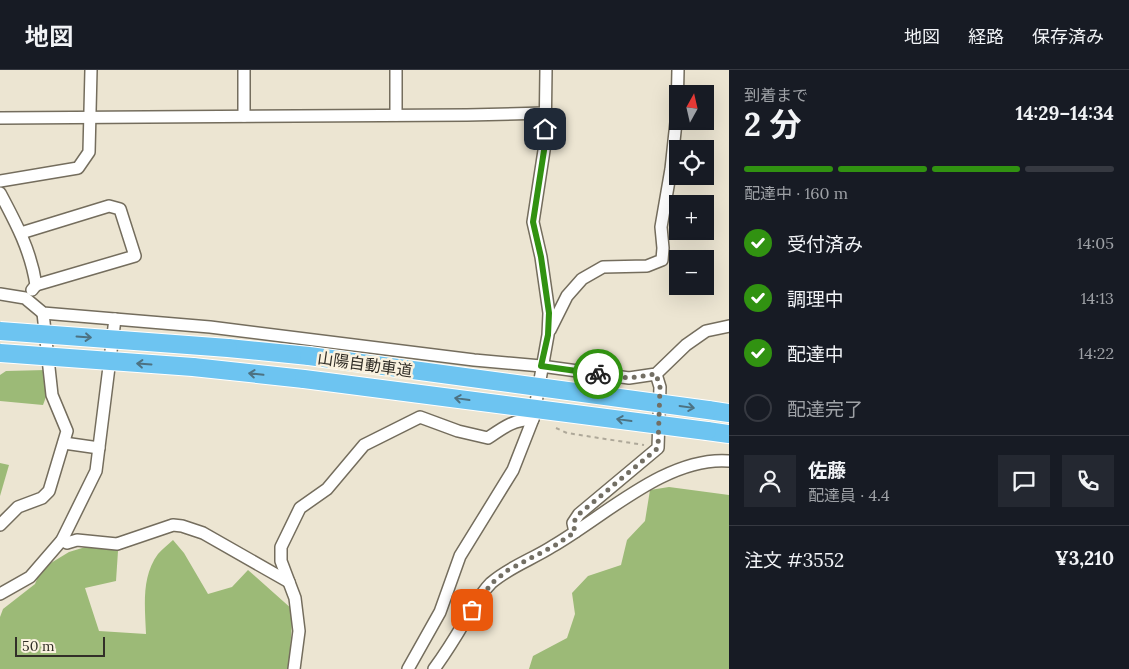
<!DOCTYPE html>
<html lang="ja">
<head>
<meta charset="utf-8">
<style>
  body { margin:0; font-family:Lora,"Noto Sans JP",serif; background:#242831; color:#f1f3f6; height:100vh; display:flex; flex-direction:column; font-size:19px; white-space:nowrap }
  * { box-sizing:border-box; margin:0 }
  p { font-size:16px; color:#9ea1a6 }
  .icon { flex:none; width:28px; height:28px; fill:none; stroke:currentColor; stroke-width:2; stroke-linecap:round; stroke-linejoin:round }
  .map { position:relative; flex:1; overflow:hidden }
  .side { display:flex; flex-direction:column; background:#171b24; width:400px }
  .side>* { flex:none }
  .needle { width:32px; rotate:8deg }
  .tools { position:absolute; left:669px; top:15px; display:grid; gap:10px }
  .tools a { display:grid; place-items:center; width:45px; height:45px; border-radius:0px; background:#171b24; box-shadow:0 5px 20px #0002; font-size:25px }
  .scale { position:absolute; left:15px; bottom:12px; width:90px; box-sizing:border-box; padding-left:5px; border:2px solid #322f28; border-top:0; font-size:14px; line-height:18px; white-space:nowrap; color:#322f28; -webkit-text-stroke:4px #faf2df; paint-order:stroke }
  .pin { position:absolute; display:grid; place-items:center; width:42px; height:42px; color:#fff; margin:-21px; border-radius:10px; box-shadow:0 2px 8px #0006 }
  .courier { position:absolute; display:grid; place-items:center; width:50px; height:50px; margin:-25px; border:4px solid #319211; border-radius:50%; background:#fff; color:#222; box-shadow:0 1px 6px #0007 }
  .summary em { font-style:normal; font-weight:700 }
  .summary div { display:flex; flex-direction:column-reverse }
  .summary { display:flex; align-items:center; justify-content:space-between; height:85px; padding:0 15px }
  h1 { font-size:32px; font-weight:700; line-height:38px }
  .bar { display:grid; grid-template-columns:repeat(4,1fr); gap:8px 5px; align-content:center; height:60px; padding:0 15px }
  .bar i { height:6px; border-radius:4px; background:#363941 }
  .bar .selected { background:#319211 }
  .bar p { grid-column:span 4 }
  .line { display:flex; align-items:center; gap:12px; padding:0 15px; border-top:1px solid #363941 }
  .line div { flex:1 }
  .round { display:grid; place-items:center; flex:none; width:52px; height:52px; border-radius:0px; background:#242831 }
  ol { padding:0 15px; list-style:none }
  li { display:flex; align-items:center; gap:15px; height:55px }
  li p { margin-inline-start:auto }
  li .icon { padding:5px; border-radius:50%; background:#319211; color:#fff; stroke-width:4 }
  li:last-child { color:#9ea1a6 }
  li i { width:28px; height:28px; border:2px solid #363941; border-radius:50% }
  header { display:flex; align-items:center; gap:30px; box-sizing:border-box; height:70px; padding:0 25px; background:#171b24; border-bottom:1px solid #363941 }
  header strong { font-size:24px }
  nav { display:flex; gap:28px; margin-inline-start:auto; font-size:18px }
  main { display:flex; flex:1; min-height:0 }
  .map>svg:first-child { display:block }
  .forest { fill:#9cba77 }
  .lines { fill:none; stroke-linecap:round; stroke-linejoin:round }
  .minor-casing { stroke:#746d5d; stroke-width:14 }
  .highway-casing { stroke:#fff; stroke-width:20 }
  .path { stroke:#aea899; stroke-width:2; stroke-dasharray:4 4; stroke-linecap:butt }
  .minor { stroke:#fff; stroke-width:11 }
  .highway { stroke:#6dc4f1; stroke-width:18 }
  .highway-bridge-casing { stroke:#fff; stroke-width:20; stroke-linecap:butt }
  .highway-bridge { stroke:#6dc4f1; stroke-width:18 }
  .oneway { stroke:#4d7282 }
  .done { stroke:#736f64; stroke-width:5; stroke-dasharray:0 9 }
  .route { stroke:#319211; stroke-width:6 }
  .labels { text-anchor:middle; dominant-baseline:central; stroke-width:5; stroke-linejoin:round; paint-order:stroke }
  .street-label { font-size:16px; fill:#322f28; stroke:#faf2df }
</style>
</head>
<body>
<header>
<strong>地図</strong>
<nav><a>地図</a><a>経路</a><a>保存済み</a></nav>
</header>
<main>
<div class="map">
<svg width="729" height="599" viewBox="0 0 729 599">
  <rect width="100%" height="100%" fill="#ece5d2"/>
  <g class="forest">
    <polygon points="46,300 50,316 43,335 0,331 0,305 6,301"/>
    <polygon points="0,393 9,395 0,426"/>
    <polygon points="669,417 729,425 729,599 529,599 533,586 567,568 575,544 572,523 588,506 621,495 627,470 645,451 650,420"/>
    <path d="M173 470 184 483 208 524 232 517 248 500 293 540C291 560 291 579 288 599H0V547L3 539 35 514 41 499 69 482 92 475 118 481 116 511 85 518 99 561 146 564C145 537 141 507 158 484 162 479 168 475 173 470Z"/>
  </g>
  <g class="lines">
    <g class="minor-casing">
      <g id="minor">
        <polyline points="396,0 396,45"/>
        <polyline points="244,46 244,0"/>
        <polyline points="0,48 467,45 545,43"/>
        <polyline points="0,111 78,98 89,82 91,0"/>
        <path d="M0 123C16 153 31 181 36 215L32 220"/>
        <polyline points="21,163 109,136 120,139 135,186 36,215"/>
        <polyline points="0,224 25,228 43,243 210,257 474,290 541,296 629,308 656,304 686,275 706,261 729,256"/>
        <polyline points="550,260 567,226 582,209 603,197 647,196 662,190 663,178 661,157 671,99 677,43 678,0"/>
        <polyline points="64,373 99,378"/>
        <polyline points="0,455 18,437 42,428 49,421 67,361 52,325 43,243"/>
        <polyline points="575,462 573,453 579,444 658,378 660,317 656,304"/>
        <polyline points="62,470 67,473 77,470 117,474 173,455 182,456 203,463 289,512"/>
        <polyline points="0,524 30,507 62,470 96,401 115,249"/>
        <path d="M294 599 299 561 295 528 281 491V477L300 438 327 419 364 375 420 347 458 361 488 368C504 357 513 350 533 349"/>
        <polyline points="408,599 440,542 460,486 513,400 533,349 548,265 549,243 541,187 533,152 545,74 546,0"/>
        <path d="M434 599C445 584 455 568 465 551 473 538 480 524 491 513 509 497 533 489 553 476 605 446 667 386 729 391"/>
      </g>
    </g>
    <g class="highway-casing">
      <g id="highway">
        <polyline points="228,278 309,286"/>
        <polyline points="193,297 304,309"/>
        <polyline points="708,340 729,343"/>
        <polyline points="707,361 729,364"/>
      </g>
    </g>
    <polyline class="path" points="556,358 567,363 644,375"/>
    <use href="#minor" class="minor"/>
    <use href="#highway" class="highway"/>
    <g class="highway-bridge-casing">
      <g id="highway-bridge">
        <polyline points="0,261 228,278"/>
        <polyline points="0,283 193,297"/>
        <polyline points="309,286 708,340"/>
        <polyline points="304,309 707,361"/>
      </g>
    </g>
    <use href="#highway-bridge" class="highway-bridge"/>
  </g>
  <defs><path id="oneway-shaft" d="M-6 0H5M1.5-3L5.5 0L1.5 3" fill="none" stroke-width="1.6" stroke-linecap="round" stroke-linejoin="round" transform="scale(1.25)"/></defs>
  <g class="oneway">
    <use href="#oneway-shaft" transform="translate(84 267) rotate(4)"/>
    <use href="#oneway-shaft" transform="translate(144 294) rotate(-176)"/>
    <use href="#oneway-shaft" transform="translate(256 304) rotate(-174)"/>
    <use href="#oneway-shaft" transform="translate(462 329) rotate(-172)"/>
    <use href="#oneway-shaft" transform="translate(687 337) rotate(8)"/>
    <use href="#oneway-shaft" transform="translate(624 350) rotate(-172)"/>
  </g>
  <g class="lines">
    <polyline class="done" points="472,540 491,514 508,500 554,476 575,462 573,453 579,444 658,378 660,317 656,304 629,308 598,304"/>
    <polyline class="route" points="545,59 545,74 533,152 541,187 549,243 548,265 541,296 598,304"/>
  </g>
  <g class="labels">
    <g class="street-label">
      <text transform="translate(365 294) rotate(8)">山陽自動車道</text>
    </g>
  </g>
</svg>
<div class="tools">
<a><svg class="needle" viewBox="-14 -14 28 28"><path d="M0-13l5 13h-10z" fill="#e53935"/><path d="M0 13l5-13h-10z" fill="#9ea1a6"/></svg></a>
<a><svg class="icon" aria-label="locate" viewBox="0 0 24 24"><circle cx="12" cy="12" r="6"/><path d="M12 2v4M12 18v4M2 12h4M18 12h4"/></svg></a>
<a>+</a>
<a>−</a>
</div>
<div class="scale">50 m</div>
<div class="pin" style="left:472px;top:540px;background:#ea580c"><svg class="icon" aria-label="bag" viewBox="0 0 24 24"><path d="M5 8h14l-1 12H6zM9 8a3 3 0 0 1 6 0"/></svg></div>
<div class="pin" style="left:545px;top:59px;background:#1f2937"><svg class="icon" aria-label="home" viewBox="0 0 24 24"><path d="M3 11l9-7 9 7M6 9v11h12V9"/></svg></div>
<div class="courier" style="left:598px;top:304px"><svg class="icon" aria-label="bike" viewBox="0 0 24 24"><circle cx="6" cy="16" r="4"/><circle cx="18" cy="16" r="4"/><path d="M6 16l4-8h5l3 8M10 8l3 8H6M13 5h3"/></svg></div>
</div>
<section class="side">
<div class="summary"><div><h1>2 分</h1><p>到着まで</p></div><em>14:29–14:34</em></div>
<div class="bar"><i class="selected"></i><i class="selected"></i><i class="selected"></i><i></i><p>配達中 · 160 m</p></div>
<ol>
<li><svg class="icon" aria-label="check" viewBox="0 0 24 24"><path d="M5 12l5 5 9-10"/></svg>受付済み<p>14:05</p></li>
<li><svg class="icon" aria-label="check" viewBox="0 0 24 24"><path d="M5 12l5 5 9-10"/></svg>調理中<p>14:13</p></li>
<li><svg class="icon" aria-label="check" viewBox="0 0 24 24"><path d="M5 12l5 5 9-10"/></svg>配達中<p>14:22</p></li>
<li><i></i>配達完了</li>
</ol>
<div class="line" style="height:90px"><a class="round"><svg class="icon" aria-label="person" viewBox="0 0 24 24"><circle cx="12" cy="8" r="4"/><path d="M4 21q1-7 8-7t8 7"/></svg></a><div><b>佐藤</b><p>配達員 · 4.4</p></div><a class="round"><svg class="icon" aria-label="chat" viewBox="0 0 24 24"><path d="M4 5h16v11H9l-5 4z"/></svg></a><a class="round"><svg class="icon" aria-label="phone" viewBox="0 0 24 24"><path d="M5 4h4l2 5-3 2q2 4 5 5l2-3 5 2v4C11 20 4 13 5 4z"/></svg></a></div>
<div class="line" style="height:65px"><div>注文 #3552</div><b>¥3,210</b></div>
</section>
</main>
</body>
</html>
